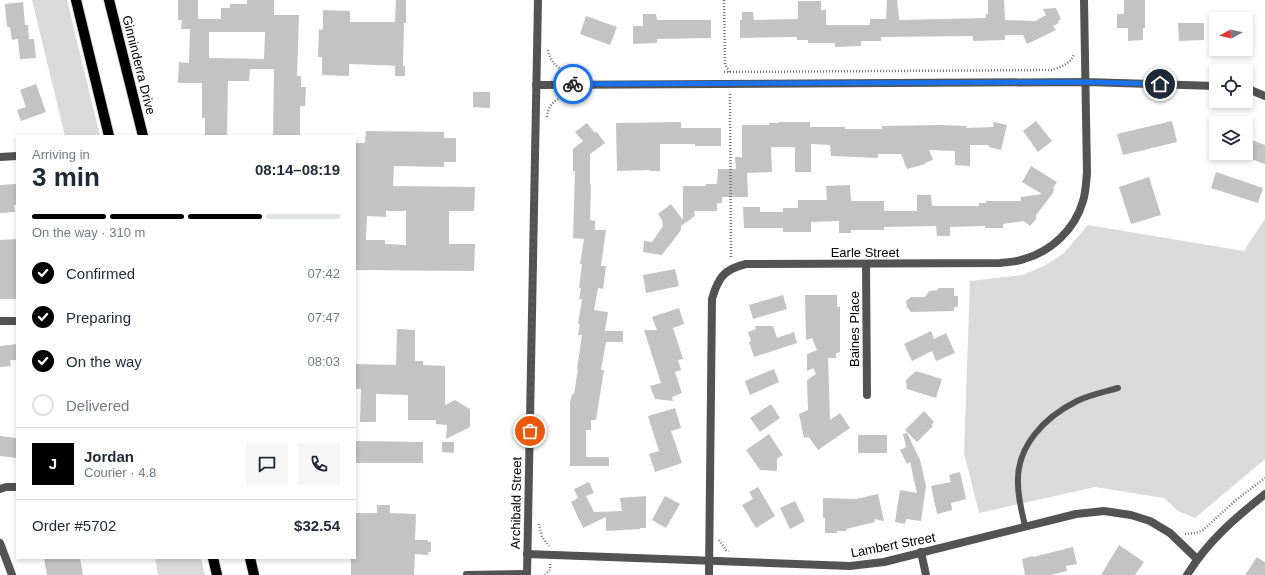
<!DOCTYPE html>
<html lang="en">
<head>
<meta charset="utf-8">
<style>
  body { margin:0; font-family:Helvetica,sans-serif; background:#f6f6f7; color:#1f2937; height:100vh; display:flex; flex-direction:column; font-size:15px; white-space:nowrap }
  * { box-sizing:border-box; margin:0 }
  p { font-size:13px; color:#747a83 }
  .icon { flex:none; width:22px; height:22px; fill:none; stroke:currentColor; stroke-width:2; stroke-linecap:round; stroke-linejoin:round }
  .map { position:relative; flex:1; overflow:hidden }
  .details { position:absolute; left:16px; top:135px; width:340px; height:424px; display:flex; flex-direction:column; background:#fff; border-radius:0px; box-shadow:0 2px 6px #0003 }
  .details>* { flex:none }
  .needle { width:26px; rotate:262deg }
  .buttons { position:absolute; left:1209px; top:12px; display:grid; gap:8px }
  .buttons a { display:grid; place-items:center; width:44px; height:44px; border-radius:0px; background:#fff; box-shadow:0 2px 6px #0003; font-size:20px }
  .pin { position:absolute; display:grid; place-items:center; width:34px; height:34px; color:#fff; margin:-17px; border:2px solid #fff; border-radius:50%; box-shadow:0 1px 4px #0007 }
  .courier { position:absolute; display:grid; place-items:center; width:40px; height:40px; margin:-20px; border:3px solid #1a73e8; border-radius:50%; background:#fff; color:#222; box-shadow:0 1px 5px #0007 }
  .head em { font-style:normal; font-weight:700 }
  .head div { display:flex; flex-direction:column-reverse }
  .head { display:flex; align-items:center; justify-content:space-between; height:68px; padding:0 16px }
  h1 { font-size:26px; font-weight:700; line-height:30px }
  .bar { display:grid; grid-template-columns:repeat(4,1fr); gap:6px 4px; align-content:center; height:48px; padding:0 16px }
  .bar i { height:5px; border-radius:3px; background:#e0e1e3 }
  .bar .active { background:#000 }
  .bar p { grid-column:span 4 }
  .line { display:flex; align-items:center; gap:10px; padding:0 16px; border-top:1px solid #e0e1e3 }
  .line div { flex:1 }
  .round { display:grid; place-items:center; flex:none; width:42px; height:42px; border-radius:0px; background:#f6f6f7 }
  ol { padding:0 16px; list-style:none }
  li { display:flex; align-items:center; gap:12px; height:44px }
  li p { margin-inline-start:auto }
  li .icon { padding:4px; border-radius:50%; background:#000; color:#fff; stroke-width:4 }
  li:last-child { color:#747a83 }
  li i { width:22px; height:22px; border:2px solid #e0e1e3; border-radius:50% }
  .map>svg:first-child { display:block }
  .green { fill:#dadada }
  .building { fill:#c3c3c3; fill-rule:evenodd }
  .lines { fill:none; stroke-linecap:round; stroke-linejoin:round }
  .primary-casing { stroke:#dbdbdb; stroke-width:12 }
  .path { stroke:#757575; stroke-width:2.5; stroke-dasharray:1 2; stroke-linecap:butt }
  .service { stroke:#535353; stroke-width:6 }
  .minor { stroke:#535353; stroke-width:8 }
  .tertiary { stroke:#535353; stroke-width:8 }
  .primary { stroke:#000; stroke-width:10 }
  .done { stroke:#595959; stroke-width:4; stroke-dasharray:0 7.2 }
  .route { stroke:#1a73e8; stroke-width:5 }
  .labels { text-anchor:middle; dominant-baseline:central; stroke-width:4; stroke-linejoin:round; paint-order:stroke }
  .street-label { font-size:13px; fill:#000; stroke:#fff }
</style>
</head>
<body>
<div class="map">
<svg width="1265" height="575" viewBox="0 0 1265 575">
  <rect width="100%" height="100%" fill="#fff"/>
  <g class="green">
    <polygon points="32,0 67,0 100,136 65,136"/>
    <polygon points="1265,219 1265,459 1195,518 1178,511 1164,498 1095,487 979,513 964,453 970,281 1023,275 1044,266 1063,254 1088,225 1244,251"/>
    <polygon points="155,558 201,558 205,575 158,575"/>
  </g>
  <g class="building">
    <path d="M178 0H198V19H221V8H230V4H247V0H274V15H299L297 76H301V87H306L305 106H300V136H273L274 69H250L249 81H228L227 136H205V118H202V83H178L179 62 189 63 190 29H181L182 20H178ZM209 32H265L264 59 209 58Z"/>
    <polygon points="396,0 406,0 406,23 404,23 403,66 349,64 349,76 322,75 322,57 318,57 319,29 323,30 323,10 350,11 350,22 395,22"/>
    <polygon points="887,0 897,0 899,20 986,18 986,14 988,14 988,0 1004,0 1005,20 1035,21 1046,15 1043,9 1056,8 1061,19 1058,21 1059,23 1053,26 1056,30 1027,44 1023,35 1005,35 1005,40 973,41 973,36 881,37 881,41 861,41 861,46 835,47 835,43 808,43 808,40 797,40 797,37 740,38 740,20 742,20 742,12 753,12 754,20 798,19 798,1 821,1 821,10 826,10 826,25 870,25 870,19 886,19"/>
    <polygon points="1124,0 1145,0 1145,28 1143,28 1143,40 1128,41 1128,28 1117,28 1117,14 1124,14"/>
    <polygon points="23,2 25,25 28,25 29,39 34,39 36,58 20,59 18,39 12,40 10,27 7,27 5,4"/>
    <polygon points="643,14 656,14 657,20 711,20 711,38 657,39 657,43 633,44 633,26 643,26"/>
    <polygon points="586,16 617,27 610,45 580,34"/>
    <polygon points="1178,23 1204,23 1204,40 1179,41"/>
    <rect x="395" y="66" width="10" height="10"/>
    <polygon points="36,84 46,112 21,121 17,110 26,107 20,90"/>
    <polygon points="473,92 490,92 490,108 473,107"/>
    <polygon points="1036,121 1052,141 1038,152 1023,131"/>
    <polygon points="1172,121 1177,142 1123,155 1117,134"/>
    <polygon points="681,122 681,128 721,128 721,146 695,146 695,144 660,144 660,171 649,171 649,170 617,171 616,123"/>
    <polygon points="779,122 810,122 810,127 845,127 845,129 882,129 882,126 941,125 966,126 966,128 993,127 994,122 1007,125 1001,150 989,147 989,145 970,145 970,166 955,165 955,151 929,150 933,160 925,163 925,164 907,169 901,154 878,154 878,158 831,156 830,145 811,144 811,172 795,172 795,147 771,147 772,172 747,173 748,197 722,197 722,203 717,203 717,211 694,211 695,216 681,226 681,230 662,255 643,252 644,241 652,242 663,226 662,220 658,214 671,204 683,220 683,186 706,186 706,184 717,184 718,169 736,169 735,157 742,157 742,125 769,125 769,123 779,123"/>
    <polygon points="587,123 595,133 596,131 605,143 590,154 590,184 591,185 590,220 595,221 595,230 606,230 601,266 606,266 603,289 598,288 594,310 608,312 605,331 623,331 623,342 606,342 601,370 604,370 596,420 591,420 591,430 586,430 586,457 609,457 609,466 570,466 570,402 572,394 574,394 578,369 577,369 582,335 578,335 580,324 578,324 582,299 579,299 581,288 579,288 582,264 580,264 584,239 573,238 575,171 573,171 573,149 583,141 575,132"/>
    <path d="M366 131 444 132V138H456V162H444V167L394 166 393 186 475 187 474 211H449V244H475L474 271 355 270V143H365ZM386 211H406V245L385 244V240H366L367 216 386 217Z"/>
    <polygon points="1246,138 1265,145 1265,164 1246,157"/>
    <polygon points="1031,166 1057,182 1053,188 1054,189 1053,193 1036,215 1036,219 1030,226 1024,221 1003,224 1003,228 985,228 985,226 950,227 950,236 937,236 936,226 884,227 884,230 851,230 851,233 839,233 839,221 811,222 811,232 783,232 783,228 744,228 743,207 760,207 760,212 783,212 783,208 798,208 798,200 827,200 826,186 850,185 851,201 884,201 884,211 917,211 917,195 931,195 932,206 979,206 979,203 986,203 986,201 1021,201 1021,197 1042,194 1022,182"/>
    <polygon points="1216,172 1263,188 1258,203 1211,188"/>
    <polygon points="1149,177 1161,215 1131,224 1119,187"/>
    <polygon points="17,184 17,205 14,205 15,212 0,213 0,185"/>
    <polygon points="17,239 17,299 0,299 0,240"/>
    <polygon points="675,269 679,286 646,293 643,275"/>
    <polygon points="938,288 954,288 954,296 958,296 958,307 954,307 954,311 911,312 907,307 906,301 911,297 925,297 929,291 938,290"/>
    <polygon points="783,295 787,309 753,319 749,305"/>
    <polygon points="805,295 837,295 837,307 840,307 840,352 836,353 836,358 828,358 830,420 840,413 850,428 818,450 809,437 804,438 799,414 808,410 807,380 816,374 813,368 807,371 807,354 817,350 812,338 806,340"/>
    <polygon points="679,308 684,324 673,328 683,359 678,360 681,370 675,372 682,393 672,397 673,401 655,399 650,386 661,383 644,330 657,330 652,317"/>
    <polygon points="755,326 773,326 777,338 794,332 797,343 754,357 749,342 751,341 748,332 756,329"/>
    <polygon points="397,329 415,330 415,361 423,361 423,365 445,366 445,405 455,400 470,409 470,427 446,439 447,425 436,424 436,420 408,420 408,395 376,394 376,422 360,422 361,389 355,389 355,364 396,365"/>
    <polygon points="931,331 934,339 946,333 955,353 936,361 932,351 912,361 904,344"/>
    <polygon points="17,344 17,360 10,360 11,366 0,367 0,346"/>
    <polygon points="774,369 779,382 750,395 745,381"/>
    <polygon points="916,371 942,379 936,398 907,389 906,380"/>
    <polygon points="771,404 780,418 760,432 750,418"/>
    <polygon points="675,408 681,428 671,431 682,463 655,472 649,454 659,451 648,416"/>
    <polygon points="924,411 934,422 931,425 933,426 917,442 905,430"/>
    <polygon points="907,433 920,460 926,486 921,521 906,519 905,524 895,522 900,490 917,493 910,462 907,464 900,450 906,447 903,434"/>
    <polygon points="769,434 783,455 777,459 777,471 760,470 746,450"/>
    <rect x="858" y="435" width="29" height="18"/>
    <polygon points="0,436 17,438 17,458 0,456"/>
    <polygon points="355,441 423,442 423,463 355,463"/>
    <polygon points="442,442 454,442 454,453 442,452"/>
    <polygon points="960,472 966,499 951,503 952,510 937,514 931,486 951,482 949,475"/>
    <polygon points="589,482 594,493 586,496 594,512 622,511 620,498 646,496 646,528 640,528 640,529 606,531 606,517 583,528 571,502 578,498 574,489"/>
    <polygon points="758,487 775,516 756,528 742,505 753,499 749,492"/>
    <polygon points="878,494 884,521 874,519 875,522 846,529 846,531 837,531 837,533 825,533 825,518 823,518 823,498 856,499"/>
    <polygon points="665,496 680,504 666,528 652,520"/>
    <polygon points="795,501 805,521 790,529 780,508"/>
    <polygon points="377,505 390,505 390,513 416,514 415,540 428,540 428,542 431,542 431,552 428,552 428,555 415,554 414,575 351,575 351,558 355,558 355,513 377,513"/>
    <polygon points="1119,545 1144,562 1135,575 1101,575"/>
    <polygon points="1073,547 1077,564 1066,566 1067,571 1051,575 1025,575 1022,559 1033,556 1033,557"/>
    <polygon points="1257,557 1265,562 1265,575 1245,575"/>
    <polygon points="44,558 80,558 83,575 47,575"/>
  </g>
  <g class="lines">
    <g class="primary-casing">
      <g id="primary">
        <polyline points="76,0 109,136"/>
        <polyline points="109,0 143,136"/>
        <polyline points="213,558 217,575"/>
        <polyline points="250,558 254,575"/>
      </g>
    </g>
    <g class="path">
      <polyline points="724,0 725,64 730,73"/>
      <path d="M548 50C550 61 557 69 568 72V76"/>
      <polyline points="568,72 579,73"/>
      <path d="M724 72 1052 70C1061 67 1070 64 1074 54"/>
      <polyline points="730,94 731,259"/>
      <path d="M547 117C548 106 554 100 564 96"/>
      <polyline points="539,524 542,537 549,546"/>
      <polyline points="1185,534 1196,533 1203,530 1236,500 1265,478"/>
      <polyline points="719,540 726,550 729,551"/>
      <polyline points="545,575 550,570 550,563"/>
    </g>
    <g class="service">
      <path d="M1025 526C1022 512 1018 498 1018 484 1016 446 1045 417 1077 401 1089 395 1104 392 1118 388"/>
      <polyline points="466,574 527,573"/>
    </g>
    <g class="minor">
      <polyline points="0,157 17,156"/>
      <polyline points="866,264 867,395"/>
      <polyline points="0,321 17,321"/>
      <polyline points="0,489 6,487 17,487"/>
      <polyline points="0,543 12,575"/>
      <polyline points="921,552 926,575"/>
      <polyline points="527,554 850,566 884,562 1076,514 1104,511 1131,515 1150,521 1170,533 1197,559"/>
      <path d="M709 575 712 299C718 278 724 269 746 264L1000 263C1008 262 1017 262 1024 259 1052 251 1075 229 1083 201 1086 192 1086 182 1087 173L1084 0"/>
    </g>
    <g class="tertiary">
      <polyline points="536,85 1086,82 1216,86"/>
      <polyline points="1246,88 1265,96"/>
      <polyline points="527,575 538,0"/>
      <path d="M1187 575C1208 541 1234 519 1265 494"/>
    </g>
    <use href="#primary" class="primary"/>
  </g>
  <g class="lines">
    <polyline class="done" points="530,431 536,85 573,84"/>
    <polyline class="route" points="573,84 1086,82 1160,84"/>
  </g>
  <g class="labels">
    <g class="street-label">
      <text transform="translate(139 65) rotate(76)">Ginninderra Drive</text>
      <text x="865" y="252">Earle Street</text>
      <text transform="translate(854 329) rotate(-90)">Baines Place</text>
      <text transform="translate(516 503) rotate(-89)">Archibald Street</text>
      <text transform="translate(893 545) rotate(-11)">Lambert Street</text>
    </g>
  </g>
</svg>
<div class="buttons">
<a><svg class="needle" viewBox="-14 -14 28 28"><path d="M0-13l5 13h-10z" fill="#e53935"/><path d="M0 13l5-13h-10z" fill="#747a83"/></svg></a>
<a><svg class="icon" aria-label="locate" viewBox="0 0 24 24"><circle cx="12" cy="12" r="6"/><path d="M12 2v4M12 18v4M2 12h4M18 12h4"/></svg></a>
<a><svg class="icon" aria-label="layers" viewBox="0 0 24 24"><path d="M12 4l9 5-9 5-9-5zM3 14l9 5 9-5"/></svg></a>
</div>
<div class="pin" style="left:530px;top:431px;background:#ea580c"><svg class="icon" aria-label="bag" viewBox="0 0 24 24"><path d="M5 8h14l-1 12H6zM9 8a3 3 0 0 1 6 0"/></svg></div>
<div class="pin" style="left:1160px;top:84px;background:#1f2937"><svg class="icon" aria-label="home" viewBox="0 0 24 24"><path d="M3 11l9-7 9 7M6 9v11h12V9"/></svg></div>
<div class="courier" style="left:573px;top:84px"><svg class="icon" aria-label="bike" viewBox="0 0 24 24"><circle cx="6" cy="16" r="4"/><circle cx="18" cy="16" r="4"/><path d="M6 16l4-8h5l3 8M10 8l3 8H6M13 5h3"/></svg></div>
<section class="details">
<div class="head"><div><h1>3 min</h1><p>Arriving in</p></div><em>08:14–08:19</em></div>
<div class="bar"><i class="active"></i><i class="active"></i><i class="active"></i><i></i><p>On the way · 310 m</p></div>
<ol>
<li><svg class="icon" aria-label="check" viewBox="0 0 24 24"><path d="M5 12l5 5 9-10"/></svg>Confirmed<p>07:42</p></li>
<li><svg class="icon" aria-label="check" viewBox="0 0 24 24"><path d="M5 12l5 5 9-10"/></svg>Preparing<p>07:47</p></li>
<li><svg class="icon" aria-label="check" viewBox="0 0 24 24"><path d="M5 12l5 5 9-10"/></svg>On the way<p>08:03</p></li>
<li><i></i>Delivered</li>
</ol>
<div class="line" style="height:72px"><b class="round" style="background:#000;color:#fff">J</b><div><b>Jordan</b><p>Courier · 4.8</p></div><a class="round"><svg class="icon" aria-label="chat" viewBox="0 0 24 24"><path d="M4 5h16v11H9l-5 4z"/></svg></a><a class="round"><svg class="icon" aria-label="phone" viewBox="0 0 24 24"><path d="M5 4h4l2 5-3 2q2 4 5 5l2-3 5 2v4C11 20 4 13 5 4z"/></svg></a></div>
<div class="line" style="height:52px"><div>Order #5702</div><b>$32.54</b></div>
</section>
</div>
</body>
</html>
